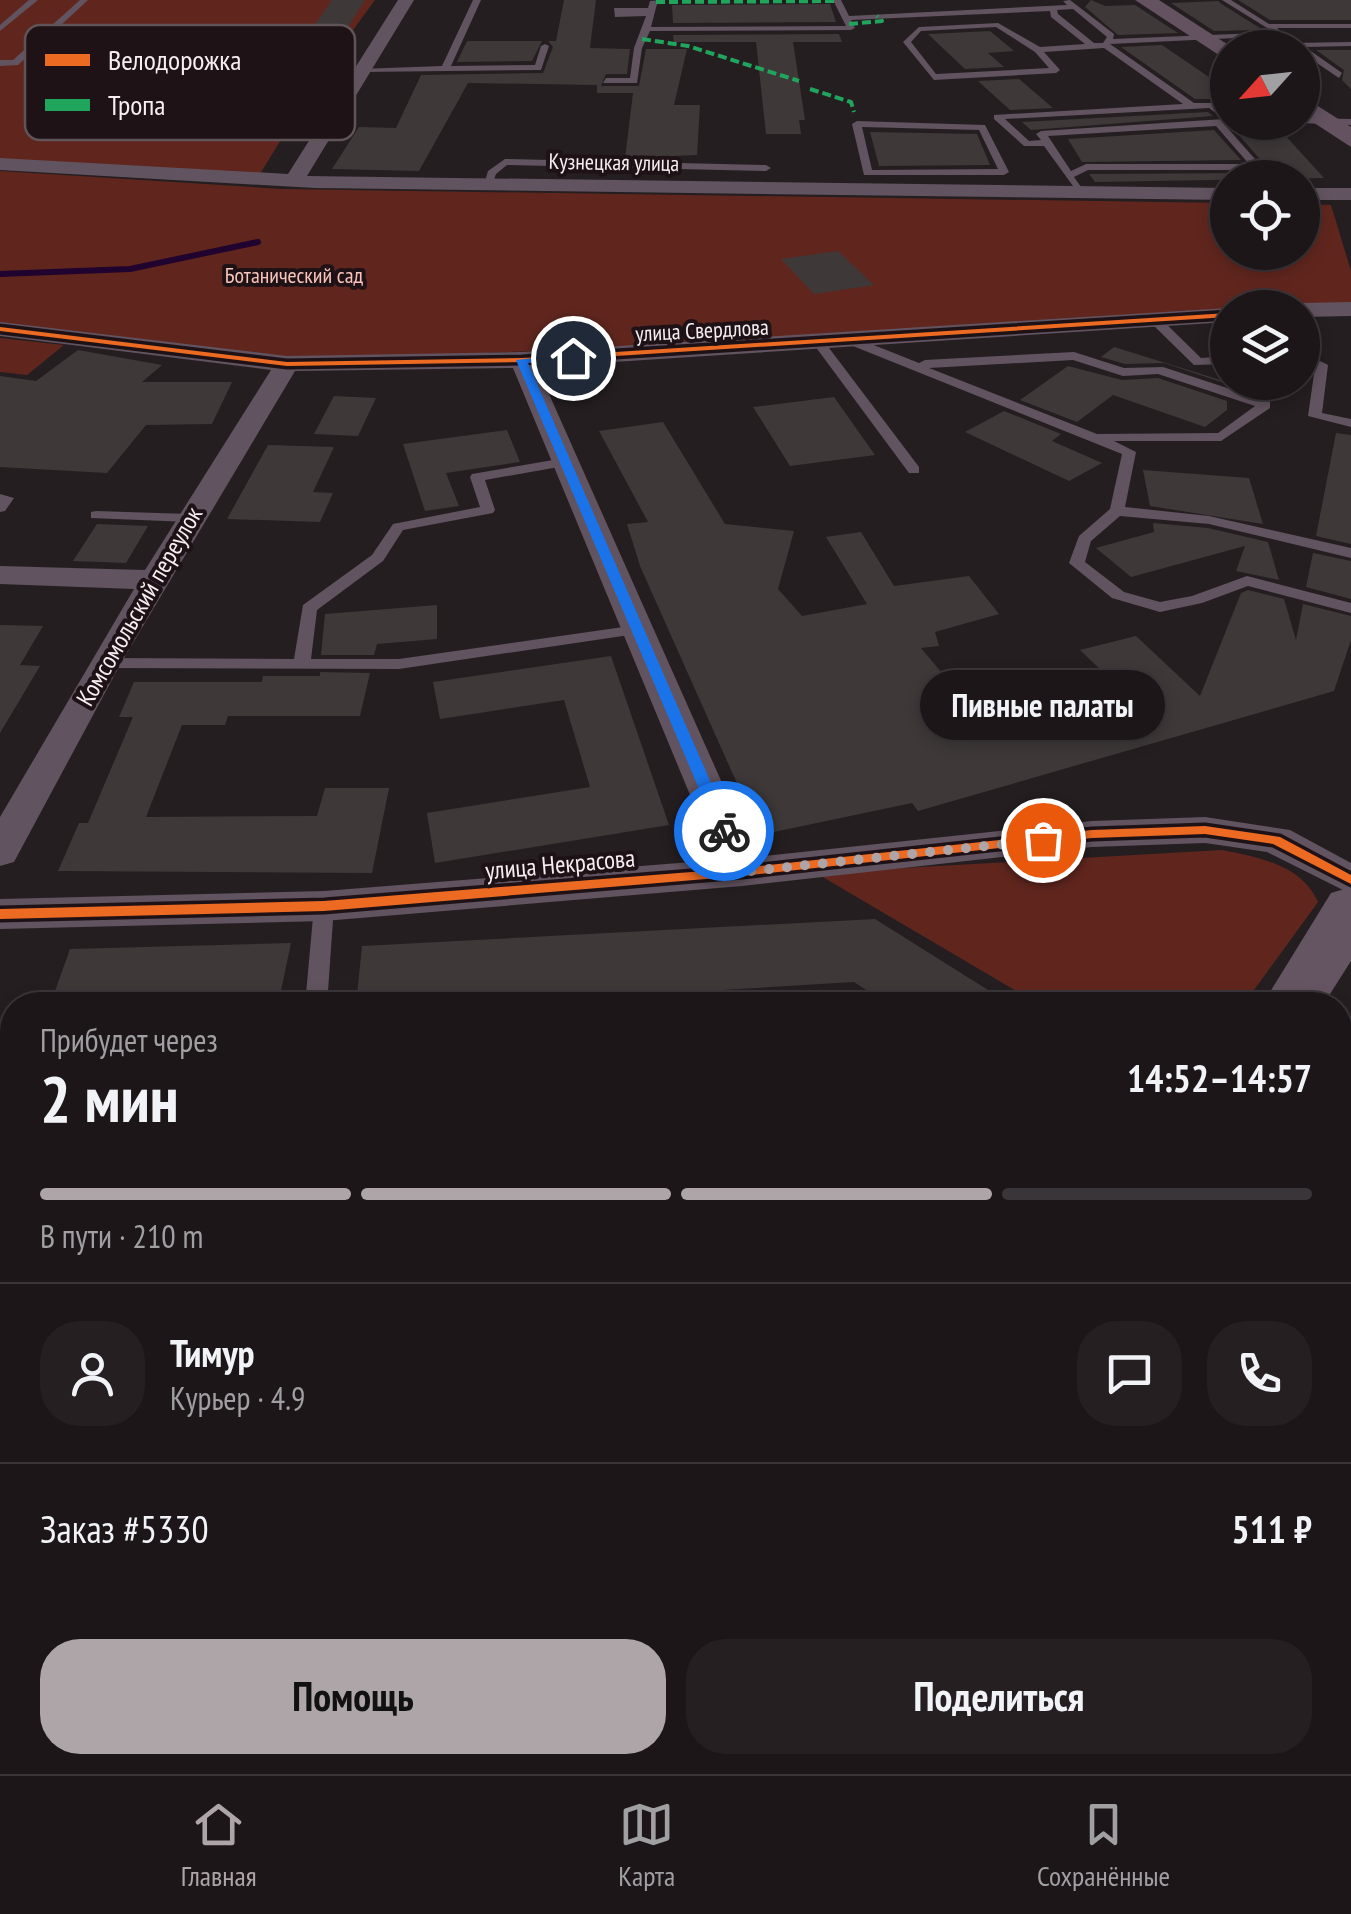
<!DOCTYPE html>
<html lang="ru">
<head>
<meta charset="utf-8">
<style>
  body { margin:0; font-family:"PT Sans Narrow",sans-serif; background:#251f22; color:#f1f3f6; height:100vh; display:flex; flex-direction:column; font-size:38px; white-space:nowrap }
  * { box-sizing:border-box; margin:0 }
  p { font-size:32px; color:#a09fa2 }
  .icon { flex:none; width:55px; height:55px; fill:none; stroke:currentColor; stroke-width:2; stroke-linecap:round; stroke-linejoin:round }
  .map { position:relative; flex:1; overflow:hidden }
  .drawer { position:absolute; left:0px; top:992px; width:1352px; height:782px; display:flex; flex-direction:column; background:#1c1619; border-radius:40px 40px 0 0; box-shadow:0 5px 15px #0003,0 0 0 2px #3a3538 }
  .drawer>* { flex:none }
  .needle { width:65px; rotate:243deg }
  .controls { position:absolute; left:1210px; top:30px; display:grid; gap:20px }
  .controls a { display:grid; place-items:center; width:110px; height:110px; border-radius:50%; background:#1c1619; box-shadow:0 5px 15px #0003,0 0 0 2px #3a3538; font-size:50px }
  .pin { position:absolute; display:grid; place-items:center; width:85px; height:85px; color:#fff; margin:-42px; border:5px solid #fff; border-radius:50%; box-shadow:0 2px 10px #0007 }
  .courier { position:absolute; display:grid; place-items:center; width:100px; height:100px; margin:-50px; border:8px solid #1a73e8; border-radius:50%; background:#fff; color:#222; box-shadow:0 2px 12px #0007 }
  .bubble { position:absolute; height:70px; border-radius:35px; background:#1c1619; box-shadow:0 5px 15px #0003,0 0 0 2px #3a3538; font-size:32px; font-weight:700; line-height:70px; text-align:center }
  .headline em { font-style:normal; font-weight:700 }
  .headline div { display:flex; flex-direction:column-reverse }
  .headline { display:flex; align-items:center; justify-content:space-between; height:170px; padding:0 40px }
  h1 { font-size:65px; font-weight:700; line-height:75px }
  .bar { display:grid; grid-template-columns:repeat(4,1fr); gap:15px 10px; align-content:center; height:120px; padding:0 40px }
  .bar i { height:12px; border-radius:8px; background:#3a3538 }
  .bar .active { background:#aea5a8 }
  .bar p { grid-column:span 4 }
  .line { display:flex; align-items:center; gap:25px; padding:0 40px; border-top:2px solid #3a3538 }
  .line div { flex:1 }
  .round { display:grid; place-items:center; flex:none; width:105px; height:105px; border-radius:40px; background:#251f22 }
  .primary-button { display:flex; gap:20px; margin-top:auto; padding:20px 40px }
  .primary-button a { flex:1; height:115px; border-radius:40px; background:#aea5a8; color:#111; font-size:40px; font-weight:700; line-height:115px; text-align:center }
  .primary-button a+a { background:#251f22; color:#f1f3f6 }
  .menu { display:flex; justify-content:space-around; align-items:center; height:140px; border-top:2px solid #3a3538; background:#1c1619; font-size:28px; color:#a09fa2 }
  .menu a { display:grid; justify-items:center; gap:5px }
  .menu .active { color:#aea5a8 }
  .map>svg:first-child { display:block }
  .green { fill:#60261e }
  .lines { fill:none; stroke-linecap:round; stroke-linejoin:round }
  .stream { stroke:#20032e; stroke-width:6 }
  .building { fill:#3e3839 }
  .service { fill:#61535f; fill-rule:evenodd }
  .minor { fill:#61535f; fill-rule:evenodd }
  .secondary { fill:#655562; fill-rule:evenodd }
  .primary { fill:#645260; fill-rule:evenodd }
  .quiet { stroke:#20a55d; stroke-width:4; stroke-dasharray:9 4; stroke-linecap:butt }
  .cycleway-casing { stroke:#1e1217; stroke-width:7 }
  .cycleway { fill:#ed6a23; fill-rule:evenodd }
  .route { fill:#1a73e8 }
  .done { stroke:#aea5a8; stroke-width:10; stroke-dasharray:0 18 }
  .labels { text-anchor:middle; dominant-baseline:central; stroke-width:8; stroke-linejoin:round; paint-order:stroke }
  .far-street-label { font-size:22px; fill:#f7eef1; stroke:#1e1217 }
  .far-park-label { font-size:22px; fill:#f9c4ba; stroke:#1e1217 }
  .street-label { font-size:25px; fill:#f7eef1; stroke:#1e1217 }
  .key { fill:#1e1217; stroke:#5f5458; stroke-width:2.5 }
  .key-label { font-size:28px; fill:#f7eef1 }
</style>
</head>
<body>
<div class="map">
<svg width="1351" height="1774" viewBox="0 0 1351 1774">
  <rect width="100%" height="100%" fill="#251e21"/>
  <g class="green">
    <polygon points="0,0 375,0 321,74 260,174 0,159"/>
    <polygon points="0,171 282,189 1227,203 1228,252 1302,252 1303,204 1331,205 1351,271 1351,304 1228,308 1227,312 566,350 293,360 0,327"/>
    <polygon points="0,338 64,345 27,375 0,372"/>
    <path d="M1222 850C1258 857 1302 865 1318 902L1243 1005H1040L816 873Z"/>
    <polygon points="1340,1719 1351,1731 1351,1774 1135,1774 1129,1767 1134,1762 1340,1762"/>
  </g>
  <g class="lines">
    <polyline class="stream" points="0,274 130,269 258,242"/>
  </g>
  <g class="building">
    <polygon points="332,0 365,0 324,65 288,64"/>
    <polygon points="564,0 596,0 590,48 630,49 627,74 606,74 601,86 639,86 646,49 687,49 674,105 700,105 697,155 625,158 633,93 597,93 597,85 468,83 419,171 332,169 359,127 396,128 421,75 543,73 553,47 548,41 556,41"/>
    <polygon points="1091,0 1105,6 1135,5 1178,33 1118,35 1085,7"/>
    <polygon points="1238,0 1351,0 1351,20 1270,20"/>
    <polygon points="1219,1 1220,3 1263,30 1214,31 1171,3"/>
    <polygon points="830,4 836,22 673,23 672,5"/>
    <polygon points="990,31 1014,51 988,53 1004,67 965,69 928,34"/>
    <polygon points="839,34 842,42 793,42 805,120 799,120 801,134 766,134 756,42 674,42 673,35"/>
    <polygon points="467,41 542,41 532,61 457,62"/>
    <polygon points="1162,45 1228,90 1228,108 1214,99 1195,99 1121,47"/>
    <polygon points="1316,50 1351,50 1351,89 1342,80 1344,70"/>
    <polygon points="1019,79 1053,108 1010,110 978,81"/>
    <polygon points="1208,112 1213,116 1031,130 1022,122"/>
    <polygon points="1236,122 1273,122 1324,178 1095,182 1089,174 1259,173 1265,165 1231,126"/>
    <polygon points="1214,130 1241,160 1082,162 1068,139"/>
    <polygon points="870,132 977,134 990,165 879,166"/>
    <polygon points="838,251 874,285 814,294 781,259"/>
    <polygon points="1114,347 1227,382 1227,384 1164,363 1125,364 1101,357"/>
    <polygon points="78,350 162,365 142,382 232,382 212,424 146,425 107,473 0,467 0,376 36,381"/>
    <polygon points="1068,366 1122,380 1158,378 1227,401 1227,410 1205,427 1113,395 1077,422 1020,400"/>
    <polygon points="334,396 376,398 358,436 314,434"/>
    <polygon points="834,397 875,455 790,466 753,407"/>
    <polygon points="1004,411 1061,434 1052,441 1102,463 1069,481 965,432"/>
    <polygon points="663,422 725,524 794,531 778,589 802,616 867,604 826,537 861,532 894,586 969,576 999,614 935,632 939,646 921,648 974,711 1104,673 1080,650 1136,636 1200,696 1241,593 1248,590 1284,599 1296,640 1303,604 1351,616 1351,640 1334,691 918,811 912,803 760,835 640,566 627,524 648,522 599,431"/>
    <polygon points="507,430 520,462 446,473 459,506 425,511 403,444"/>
    <polygon points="1336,433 1351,435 1351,544 1316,536"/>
    <polygon points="268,445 334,447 313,492 333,493 320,522 227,519"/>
    <polygon points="1143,470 1249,478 1263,524 1150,506"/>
    <polygon points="1153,523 1208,528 1268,542 1279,580 1236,571 1245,546 1131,577 1096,548 1154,532"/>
    <polygon points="97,524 148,526 126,563 73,561"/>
    <polygon points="1313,553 1351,561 1351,599 1306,587"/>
    <polygon points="437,605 437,639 377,644 374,655 321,655 325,614"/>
    <polygon points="0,625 43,626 20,665 40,666 0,733"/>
    <polygon points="611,656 669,825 435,863 427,813 590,787 564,700 440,719 433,682"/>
    <polygon points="320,672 370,673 360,716 228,716 225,725 182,725 146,817 317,816 325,788 389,788 372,873 58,871 79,823 88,823 133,717 119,717 134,682 262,682 263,676 320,676"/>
    <polygon points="875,919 1012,1005 889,1005 854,982 473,1005 356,1005 362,946"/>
    <polygon points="291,943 278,1005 50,1005 70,949"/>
  </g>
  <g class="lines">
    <g class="service">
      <polygon points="29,0 38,0 0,31 0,25"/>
      <polygon points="80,0 88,0 18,65 0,66 0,60 13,60"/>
      <polygon points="473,0 481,0 451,66 535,65 541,46 545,44 549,46 541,70 363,72 359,69 442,66"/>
      <path d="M663 0 657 4 651 27 846 26 833 0H841L849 16 1067 5 1063 1 1070 0 1114 34 1113 39 1258 33 1290 43 1351 42V46L1305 47 1342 73 1339 78 1302 53V48H1288L1257 37 1110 44 1194 103H1214L1228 113V122H1232L1224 124 1262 167 1257 170H1088L1074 177 1086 194 1081 197 1044 146H1024L994 119V115L1183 104 1104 48 1044 52 1060 70 1056 73 934 80 903 42 919 27 998 23 1040 47 1085 44 1051 17 1050 11 851 20 855 28 851 30 650 31 642 48 637 83H603L606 78H630L634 48 646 16 615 17 614 8H648L650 1ZM1073 9 1107 37 1103 43H1094L1058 14 1057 10ZM996 27 1035 52 1049 68 936 74 911 42 921 31ZM1209 108 1224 119 1041 131 1036 134 1041 140 1029 141 1005 119ZM1216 126 1249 164H1086L1071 171 1048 136Z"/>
      <polygon points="1222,0 1231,0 1269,24 1351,24 1351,28 1277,28 1284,34 1280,36"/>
      <polygon points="1302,118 1351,119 1351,125 1299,123 1302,122"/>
      <path d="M857 121 985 125 1009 172 1004 175H864L852 124ZM862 127 979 130 998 169 872 170Z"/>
      <polygon points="505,159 766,165 771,168 766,171 507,165 496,174 491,188 483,188 488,171"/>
      <polygon points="1151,317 1159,317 1201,358 1228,356 1228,364 1194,365 1151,323"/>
      <path d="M848 338H856L919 363 925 360 1074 352 1124 368 1163 367 1270 402V408L1221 441H1114L1136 452 1125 507 1209 516 1351 548V558L1209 524 1120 516 1091 541 1085 562 1124 592 1160 602 1192 596 1247 576 1351 603V613L1248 586 1202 603 1160 612 1112 598 1069 563 1079 536 1110 509 1122 454 848 344ZM1073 360 1123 376 1158 374 1255 406 1218 433 1097 434 929 368Z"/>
      <polygon points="815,340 823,340 919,467 919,473 909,473 815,346"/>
      <polygon points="1302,352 1328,365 1322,413 1351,419 1351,427 1308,416 1315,367 1302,361"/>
      <polygon points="565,458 570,459 570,465 485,480 495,510 493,513 403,530 383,561 317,610 311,659 399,659 637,625 643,627 643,633 399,669 104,668 96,663 104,658 294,659 303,605 372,555 393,524 480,507 470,477 472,474"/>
      <polygon points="0,494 14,498 5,511 0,512"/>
      <polygon points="96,511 189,514 196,518 189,522 91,518 91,512"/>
      <polygon points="324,899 334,906 327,1005 305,1005 314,906"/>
      <polygon points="787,997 847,997 855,999 858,1005 776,1005 779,999"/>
      <polygon points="1340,1144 1351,1149 1351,1172 1340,1167"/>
      <polygon points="12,1695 12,1728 0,1733 0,1700"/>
    </g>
    <g class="minor">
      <polygon points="398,0 414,0 307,176 1228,188 1228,200 315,188 0,170 0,158 288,174"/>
      <rect x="1302" y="188" width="49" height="12"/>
      <polygon points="1351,302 1351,316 1302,317 1302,308 1292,308 1302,303"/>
      <polygon points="1228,308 1228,322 537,367 755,857 1092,821 1205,817 1290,830 1351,863 1351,894 1267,852 1205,843 1092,847 742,886 324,921 0,929 0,899 324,891 717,860 513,368 295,371 121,663 14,862 0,866 0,817 134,589 0,584 0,566 145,570 271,370 0,336 0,322 287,356 522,352"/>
    </g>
    <g class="secondary">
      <polygon points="1351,887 1351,961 1323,1005 1262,1005 1331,893"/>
      <polygon points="598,1762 694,1762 689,1774 593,1774"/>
    </g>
    <g class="primary">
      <polygon points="1135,0 1159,0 1233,48 1228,48 1228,61"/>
      <polygon points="1302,96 1351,127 1351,147 1302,115"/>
    </g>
    <g class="quiet">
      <polyline points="656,2 838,1"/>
      <polyline points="849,24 882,21 877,16"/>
      <polyline points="642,39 688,46 799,81"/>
      <polyline points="810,89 851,102 854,112"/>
    </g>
    <g class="cycleway-casing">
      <g id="cycleway">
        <polygon points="1228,313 1228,317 522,362 287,366 0,331 0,327 287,362 522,358"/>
        <polygon points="1205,826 1280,837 1351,875 1351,884 1273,844 1205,834 1092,838 742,876 324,911 0,919 0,909 324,901 742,868 1092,830"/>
      </g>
    </g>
    <use href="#cycleway" class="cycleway"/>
  </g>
  <polygon class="route" points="573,354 576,360 528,363 732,831 730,835 717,831 516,360"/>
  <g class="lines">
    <polyline class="done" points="724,831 742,872 1043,840"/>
  </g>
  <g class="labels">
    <g class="far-street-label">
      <text transform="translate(614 162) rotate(1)">Кузнецкая улица</text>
      <text transform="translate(702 330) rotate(-3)">улица Свердлова</text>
    </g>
    <g class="far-park-label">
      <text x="294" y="275">Ботанический сад</text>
    </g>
    <g class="street-label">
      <text transform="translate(139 606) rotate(-60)">Комсомольский переулок</text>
      <text transform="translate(560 864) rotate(-5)">улица Некрасова</text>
    </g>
  </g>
  <rect x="25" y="25" width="330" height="115" rx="15" class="key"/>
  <rect x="45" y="54" width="45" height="12" fill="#ed6a23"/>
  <rect x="45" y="99" width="45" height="12" fill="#20a55d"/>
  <g class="key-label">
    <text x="108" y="70">Велодорожка</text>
    <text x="108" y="115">Тропа</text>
  </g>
</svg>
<div class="controls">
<a><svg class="needle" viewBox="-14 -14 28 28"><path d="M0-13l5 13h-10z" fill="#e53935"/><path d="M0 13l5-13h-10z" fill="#a09fa2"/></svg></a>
<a><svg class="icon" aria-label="locate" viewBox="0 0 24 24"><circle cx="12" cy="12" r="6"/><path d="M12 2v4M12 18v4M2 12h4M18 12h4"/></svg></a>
<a><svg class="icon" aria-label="layers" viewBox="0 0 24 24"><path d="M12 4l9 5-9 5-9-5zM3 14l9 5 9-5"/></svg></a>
</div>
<div class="pin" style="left:1043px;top:840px;background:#ea580c"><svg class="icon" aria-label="bag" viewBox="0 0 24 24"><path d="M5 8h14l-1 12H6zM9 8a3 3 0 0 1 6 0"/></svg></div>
<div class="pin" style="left:573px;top:358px;background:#1f2937"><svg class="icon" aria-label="home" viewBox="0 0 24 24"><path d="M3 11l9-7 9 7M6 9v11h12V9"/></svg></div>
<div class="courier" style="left:724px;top:831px"><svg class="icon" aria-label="bike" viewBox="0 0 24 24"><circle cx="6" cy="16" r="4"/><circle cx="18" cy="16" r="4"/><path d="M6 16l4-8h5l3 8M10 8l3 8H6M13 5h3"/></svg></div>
<div class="bubble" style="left:920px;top:670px;width:245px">Пивные палаты</div>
<section class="drawer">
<div class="headline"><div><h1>2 мин</h1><p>Прибудет через</p></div><em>14:52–14:57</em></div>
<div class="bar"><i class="active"></i><i class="active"></i><i class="active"></i><i></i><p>В пути · 210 m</p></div>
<div class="line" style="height:180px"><a class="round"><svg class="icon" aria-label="person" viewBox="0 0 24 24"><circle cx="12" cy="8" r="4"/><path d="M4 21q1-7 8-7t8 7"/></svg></a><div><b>Тимур</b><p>Курьер · 4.9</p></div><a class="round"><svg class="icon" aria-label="chat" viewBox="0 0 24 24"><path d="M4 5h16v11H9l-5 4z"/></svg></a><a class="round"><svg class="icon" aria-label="phone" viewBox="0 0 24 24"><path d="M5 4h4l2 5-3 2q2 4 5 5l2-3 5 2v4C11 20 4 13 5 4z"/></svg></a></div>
<div class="line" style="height:130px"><div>Заказ #5330</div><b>511 ₽</b></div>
<div class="primary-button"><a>Помощь</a><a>Поделиться</a></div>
</section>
</div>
<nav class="menu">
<a class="active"><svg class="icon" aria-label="home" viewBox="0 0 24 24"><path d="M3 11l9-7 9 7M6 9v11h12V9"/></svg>Главная</a>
<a><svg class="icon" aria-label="map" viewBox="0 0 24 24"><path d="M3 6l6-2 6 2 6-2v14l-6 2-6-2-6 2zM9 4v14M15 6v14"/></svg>Карта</a>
<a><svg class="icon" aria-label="saved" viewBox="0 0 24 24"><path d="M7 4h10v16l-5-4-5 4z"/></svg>Сохранённые</a>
</nav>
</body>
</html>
